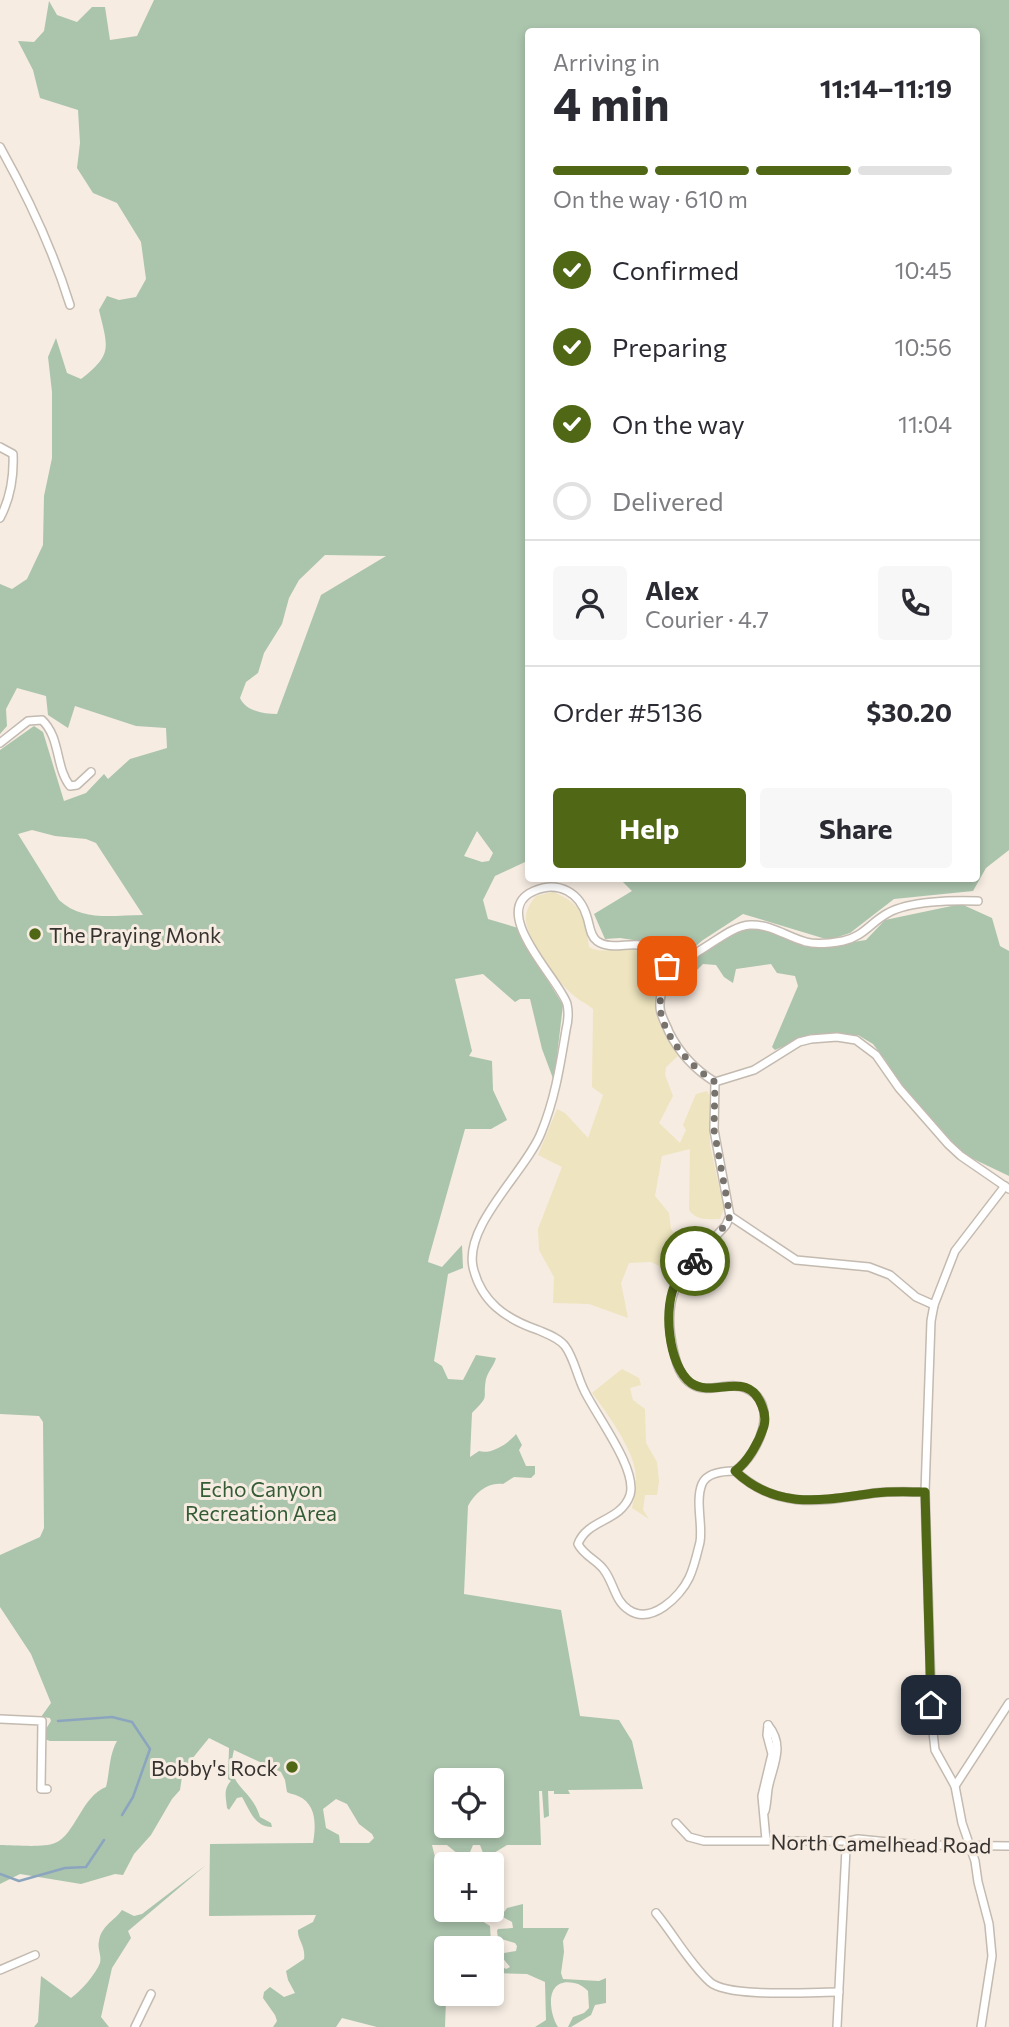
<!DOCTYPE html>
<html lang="en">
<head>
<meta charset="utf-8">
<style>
  body { margin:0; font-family:Commissioner,sans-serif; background:#f7f7f7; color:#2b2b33; height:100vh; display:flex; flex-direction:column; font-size:26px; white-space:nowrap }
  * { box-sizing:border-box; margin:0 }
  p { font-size:23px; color:#7c7c81 }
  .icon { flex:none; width:38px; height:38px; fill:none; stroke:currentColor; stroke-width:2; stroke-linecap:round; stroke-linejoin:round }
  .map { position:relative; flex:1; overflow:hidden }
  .drawer { position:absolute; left:525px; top:28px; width:455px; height:854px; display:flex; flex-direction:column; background:#fff; border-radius:7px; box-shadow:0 4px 10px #0003 }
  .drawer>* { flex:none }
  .buttons { position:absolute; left:434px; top:1768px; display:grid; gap:14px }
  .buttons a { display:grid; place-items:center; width:70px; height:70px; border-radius:7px; background:#fff; box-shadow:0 4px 10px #0003; font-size:35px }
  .pin { position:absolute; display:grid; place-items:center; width:60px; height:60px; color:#fff; margin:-30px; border-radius:14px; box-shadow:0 4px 10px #0006 }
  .courier { position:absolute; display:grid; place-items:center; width:70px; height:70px; margin:-35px; border:5px solid #506715; border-radius:50%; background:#fff; color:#222; box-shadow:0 2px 9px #0007 }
  .headline em { font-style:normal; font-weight:700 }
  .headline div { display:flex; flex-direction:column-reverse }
  .headline { display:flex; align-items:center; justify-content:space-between; height:119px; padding:0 28px }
  h1 { font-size:46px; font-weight:700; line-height:52px }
  .bar { display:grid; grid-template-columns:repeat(4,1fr); gap:10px 7px; align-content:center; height:84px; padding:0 28px }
  .bar i { height:9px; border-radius:5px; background:#e1e1e2 }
  .bar .on { background:#506715 }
  .bar p { grid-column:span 4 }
  .line { display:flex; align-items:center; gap:18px; padding:0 28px; border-top:2px solid #e1e1e2 }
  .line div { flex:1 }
  .round { display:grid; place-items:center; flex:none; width:74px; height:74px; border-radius:7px; background:#f7f7f7 }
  ol { padding:0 28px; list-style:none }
  li { display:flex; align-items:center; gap:21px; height:77px }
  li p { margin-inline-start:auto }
  li .icon { padding:7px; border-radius:50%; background:#506715; color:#fff; stroke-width:4 }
  li:last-child { color:#7c7c81 }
  li i { width:38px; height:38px; border:4px solid #e1e1e2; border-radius:50% }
  .primary-button { display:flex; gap:14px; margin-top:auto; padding:14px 28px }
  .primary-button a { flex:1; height:80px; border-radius:7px; background:#506715; color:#fff; font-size:28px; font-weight:700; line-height:80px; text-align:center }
  .primary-button a+a { background:#f7f7f7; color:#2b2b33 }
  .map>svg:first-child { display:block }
  .green { fill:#abc4ac; fill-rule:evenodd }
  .sand { fill:#eee4bf }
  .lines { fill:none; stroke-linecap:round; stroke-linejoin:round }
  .stream { stroke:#8ca5bf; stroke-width:2.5 }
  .street-casing { stroke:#c3bab0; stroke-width:10 }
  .street { stroke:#fff; stroke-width:7 }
  .done { stroke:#79736e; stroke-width:7; stroke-dasharray:0 12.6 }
  .route { stroke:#506715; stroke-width:9 }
  .poi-dot { fill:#506715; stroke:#f6ece2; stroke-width:2.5 }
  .labels { text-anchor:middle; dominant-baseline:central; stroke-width:6; stroke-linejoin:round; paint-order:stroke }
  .poi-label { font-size:21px; fill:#36322f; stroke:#f6ece2; text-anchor:start }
  .park-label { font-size:21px; fill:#335c35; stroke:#f6ece2 }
  .street-label { font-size:21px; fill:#36322f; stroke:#f6ece2 }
</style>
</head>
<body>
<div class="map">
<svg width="1009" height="2027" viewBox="0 0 1009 2027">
  <rect width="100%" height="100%" fill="#f6ece2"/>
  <g class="green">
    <path d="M154 0H1009V850L986 868 973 891 894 899 850 933 829 940 743 914 703 940 674 964 653 943 620 938 605 939 594 914 632 891 620 879 976 878V32H528V858L525 862 495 876 483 900 488 919 518 928 538 965 563 1005 554 1081 542 1049 530 999H520L515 1002 483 974 455 979 472 1051 469 1056 492 1061 493 1090 507 1120 491 1129H465L429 1257 428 1262 442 1267 462 1245 463 1268 448 1274 434 1361 442 1366 448 1379 463 1380 476 1355 496 1358C494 1366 488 1371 486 1379 482 1401 491 1394 472 1413L470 1457 479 1451C491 1455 509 1443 516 1434L522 1445 519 1450 526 1466H535V1474L531 1478 514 1477 503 1484C487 1482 475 1493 468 1506L464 1594 561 1610 580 1716 619 1720 632 1741 643 1789 568 1790 570 1794H554V1791H548L549 1816 544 1818 542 1791H539L541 1845H507L489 1856 483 1853 480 1845H473L468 1857 464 1859 447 1845H432L435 1857 446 1867V1909H486L482 1921 490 1926 491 1942 498 1950 492 1961V1948H446V1957L442 1967 446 1971V1993H451L446 1999 445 2027H377L342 2018 336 2027H273L277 2021 275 2015 263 1998 264 1992 270 1987 284 1997 295 1993 288 1980 286 1971 304 1959C306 1946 297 1939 298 1930L313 1922 316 1915 209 1916 210 1844 313 1843C316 1826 317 1804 298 1796 294 1794 290 1794 287 1792L285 1780 281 1772 234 1750C224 1788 251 1786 260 1817L271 1823 272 1827C255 1827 250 1811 242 1797L237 1798 229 1810 227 1808C226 1798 223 1789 231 1781L228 1779 229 1748 209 1738 183 1770 180 1790 172 1799 151 1835 134 1854 123 1875 115 1874 81 1884 20 1874 0 1884V1845C14 1845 43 1848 55 1843 75 1835 82 1796 106 1787 110 1771 109 1755 117 1741H50L44 1739V1732L51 1721 50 1718 41 1717 51 1703 31 1654 0 1607V1555L40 1537 44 1528 43 1422 39 1416 0 1414V750L34 726 43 732 64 801 86 793 104 774 108 779 130 759 167 748 166 728 136 726 75 706 68 728 48 715 46 696 17 688 6 709 7 726 0 734V584L12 589 27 579 43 545 44 496 52 458V392L48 357 56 338 67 373 81 379C113 354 108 348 99 310L107 296 119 300 136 297 146 279 141 242 117 203 93 193 77 168 80 143 78 110 40 98 33 70 18 41 34 42 44 31 49 1 57 15 77 22 92 7H105L110 40 137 36ZM325 555 386 556 321 595 277 714C263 714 246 711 240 698L246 682 258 673 264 653 282 624 289 598 299 580ZM32 830 55 836 86 839 96 843 143 915C112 915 83 922 59 900L18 834ZM477 831 493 853 489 861 482 862 464 856ZM446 1780H492V1825H446ZM336 1799 347 1804 359 1824 372 1834 374 1838 369 1843H340L339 1835 326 1828 323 1809Z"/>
    <polygon points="961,904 992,918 1000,946 1009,951 1009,1176 963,1154 898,1081 886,1061 873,1044 858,1035 805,1037 775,1050 772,1047 798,986 795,976 777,973 771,964 736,969 733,983 724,977 716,965 703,964 686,981 686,971 692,958 744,929 767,929 807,947 827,946 866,940 885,920"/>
    <path d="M206 1865 128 1931 131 1938 112 1968 101 2017 109 2027H34L38 2022 41 1976 71 1998C81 1991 95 1975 100 1963 102 1956 97 1948 99 1941 101 1926 114 1921 122 1910L134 1916 142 1914Z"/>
    <path d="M523 1904V1928H569L563 1941 564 1952 561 1973 563 1979 599 1981 606 1978V2003L595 2005 591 2015 571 2027H568L573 2017 584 2013 589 2008 588 1991C584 1987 580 1984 574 1983 545 1977 548 2011 558 2027H535L546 2020 545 1982 527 1974 496 1973 492 2005 468 1993H492V1968L499 1965 506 1969 510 1967 501 1956 504 1953 516 1951 517 1946 515 1943 498 1938 497 1931 498 1929 513 1928 512 1922 501 1916 507 1908Z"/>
  </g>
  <g class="sand">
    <path d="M553 892C583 904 585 917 589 947 607 957 628 942 647 950 679 963 654 987 655 1007 656 1024 670 1042 678 1056L666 1067 665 1075 673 1096 659 1123 680 1143 686 1130 683 1125 696 1094 707 1091 709 1095 710 1145 724 1209 720 1219C707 1219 697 1221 689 1210L690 1149 662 1156 655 1196 669 1213 671 1229 676 1236 704 1243 703 1247 676 1274 651 1262 629 1263 621 1283 628 1318 589 1304 553 1303 554 1277 539 1250 538 1229 562 1167 538 1155 557 1109 565 1113 588 1138 603 1095 592 1087 593 1009C586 1003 576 999 570 992 556 980 523 934 526 916 527 908 531 902 536 896Z"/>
    <path d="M622 1369 639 1378 641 1385 630 1388 633 1400 645 1409 646 1443 657 1462 659 1481 657 1495H645L643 1510 649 1519 632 1508C635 1495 637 1483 635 1470 632 1448 606 1411 592 1393Z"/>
  </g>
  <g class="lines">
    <g class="stream">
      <polyline points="58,1721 112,1717 132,1722 150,1749 133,1797 122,1815"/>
      <polyline points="0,1874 19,1881 65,1868 86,1867 104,1840"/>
    </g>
    <g class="street-casing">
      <g id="street">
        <path d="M0 147C28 197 53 250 70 305"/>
        <path d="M0 447 13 454C14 477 11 497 0 518"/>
        <path d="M0 743 28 721 42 720C61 738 55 767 70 786L77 785 91 772"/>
        <path d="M978 901C953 900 909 901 888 913 871 922 863 937 843 941 832 943 816 945 806 942 787 937 771 924 750 925 735 926 720 938 707 946 687 958 658 980 660 1007 660 1015 666 1024 669 1032 680 1054 694 1069 715 1082L754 1070 799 1042 811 1039 837 1037 856 1040 876 1055 899 1088 948 1144 961 1156 1009 1189"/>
        <path d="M671 976C652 923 619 957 597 941 590 936 590 926 587 917 580 893 559 880 534 891 487 911 560 980 567 1004 569 1013 568 1022 566 1030 560 1066 555 1099 541 1133 526 1171 464 1225 473 1267 481 1302 506 1319 538 1330 547 1334 559 1338 565 1346 574 1358 577 1376 584 1390 595 1414 638 1469 630 1495 621 1522 587 1519 578 1544 584 1556 597 1560 604 1570 614 1583 615 1602 629 1610 651 1625 680 1597 689 1578 694 1568 697 1554 700 1542 703 1525 695 1501 702 1484 707 1472 724 1471 735 1471"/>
        <path d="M715 1082 714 1130 730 1216 726 1225C688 1268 659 1285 673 1348 676 1362 679 1377 693 1385 709 1394 729 1381 745 1388 782 1403 758 1455 735 1471"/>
        <polyline points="730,1216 796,1260 869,1267 890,1275 916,1297 934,1305"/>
        <path d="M735 1471C778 1511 823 1501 875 1493 892 1491 909 1492 925 1492"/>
        <polyline points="0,1719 42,1721 41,1789 47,1789"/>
        <polyline points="955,1786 1009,1703"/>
        <path d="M765 1811C767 1803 767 1796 768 1789 772 1766 786 1747 768 1725"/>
        <polyline points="676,1823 689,1837 704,1841 849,1841 858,1839 919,1845 1009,1846"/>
        <polyline points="766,1840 762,1796 772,1754 767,1735 768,1725"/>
        <path d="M656 1913C674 1935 689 1963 710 1982 728 1998 812 1992 839 1992"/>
        <polyline points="0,1970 35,1955"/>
        <polyline points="135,2027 151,1994"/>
        <polyline points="837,2027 846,1849 849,1841"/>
        <polyline points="981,2027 992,1956 989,1924 978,1882 975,1861 962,1823 955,1786 935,1750 932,1723 925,1492 931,1321 934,1305 955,1251 1005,1186"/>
      </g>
    </g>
    <use href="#street" class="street"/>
  </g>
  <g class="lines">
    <path class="done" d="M667 966 671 976C666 985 659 997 660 1007 663 1037 691 1067 715 1082L714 1130 730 1216 726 1224 695 1261"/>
    <path class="route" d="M695 1261C689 1267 681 1274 677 1281 662 1305 668 1366 691 1383 714 1399 748 1368 762 1406 765 1413 766 1418 764 1426 759 1442 748 1462 735 1471 777 1511 824 1500 875 1493 892 1491 909 1492 925 1492L931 1705"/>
  </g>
  <g class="poi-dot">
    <circle cx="35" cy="934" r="7"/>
    <circle cx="292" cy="1767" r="7"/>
  </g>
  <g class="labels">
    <g class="poi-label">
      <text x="49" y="934">The Praying Monk</text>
      <text x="278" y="1767" text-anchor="end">Bobby's Rock</text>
    </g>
    <g class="park-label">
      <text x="261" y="1488">Echo Canyon<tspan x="261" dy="24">Recreation Area</tspan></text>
    </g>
    <g class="street-label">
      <text transform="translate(881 1843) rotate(1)">North Camelhead Road</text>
    </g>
  </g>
</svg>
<div class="buttons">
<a><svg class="icon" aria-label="locate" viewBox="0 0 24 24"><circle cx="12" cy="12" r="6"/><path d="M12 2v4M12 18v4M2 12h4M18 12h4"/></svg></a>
<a>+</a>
<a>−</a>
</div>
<div class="pin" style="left:667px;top:966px;background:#ea580c"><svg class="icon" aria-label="bag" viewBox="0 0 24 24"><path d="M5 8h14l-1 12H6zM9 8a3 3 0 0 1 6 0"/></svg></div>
<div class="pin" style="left:931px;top:1705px;background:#1f2937"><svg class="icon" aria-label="home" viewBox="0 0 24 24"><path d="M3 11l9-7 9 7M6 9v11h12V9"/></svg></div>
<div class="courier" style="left:695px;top:1261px"><svg class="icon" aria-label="bike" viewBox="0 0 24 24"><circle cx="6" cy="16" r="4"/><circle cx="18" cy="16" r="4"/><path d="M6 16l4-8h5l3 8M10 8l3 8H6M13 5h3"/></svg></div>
<section class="drawer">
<div class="headline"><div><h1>4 min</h1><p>Arriving in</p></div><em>11:14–11:19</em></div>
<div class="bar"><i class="on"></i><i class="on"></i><i class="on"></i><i></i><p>On the way · 610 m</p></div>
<ol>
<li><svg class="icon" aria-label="check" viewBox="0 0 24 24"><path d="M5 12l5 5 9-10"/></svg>Confirmed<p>10:45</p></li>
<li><svg class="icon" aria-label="check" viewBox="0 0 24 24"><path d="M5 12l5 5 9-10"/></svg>Preparing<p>10:56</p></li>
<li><svg class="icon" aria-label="check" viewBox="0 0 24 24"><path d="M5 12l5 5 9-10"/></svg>On the way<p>11:04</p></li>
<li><i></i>Delivered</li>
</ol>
<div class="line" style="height:126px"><a class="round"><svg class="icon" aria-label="person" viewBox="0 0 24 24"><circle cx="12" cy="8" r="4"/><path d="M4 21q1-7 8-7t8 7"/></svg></a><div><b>Alex</b><p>Courier · 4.7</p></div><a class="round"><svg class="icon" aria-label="phone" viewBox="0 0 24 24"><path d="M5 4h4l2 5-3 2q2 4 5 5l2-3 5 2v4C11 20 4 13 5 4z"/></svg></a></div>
<div class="line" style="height:91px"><div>Order #5136</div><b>$30.20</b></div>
<div class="primary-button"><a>Help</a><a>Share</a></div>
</section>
</div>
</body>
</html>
